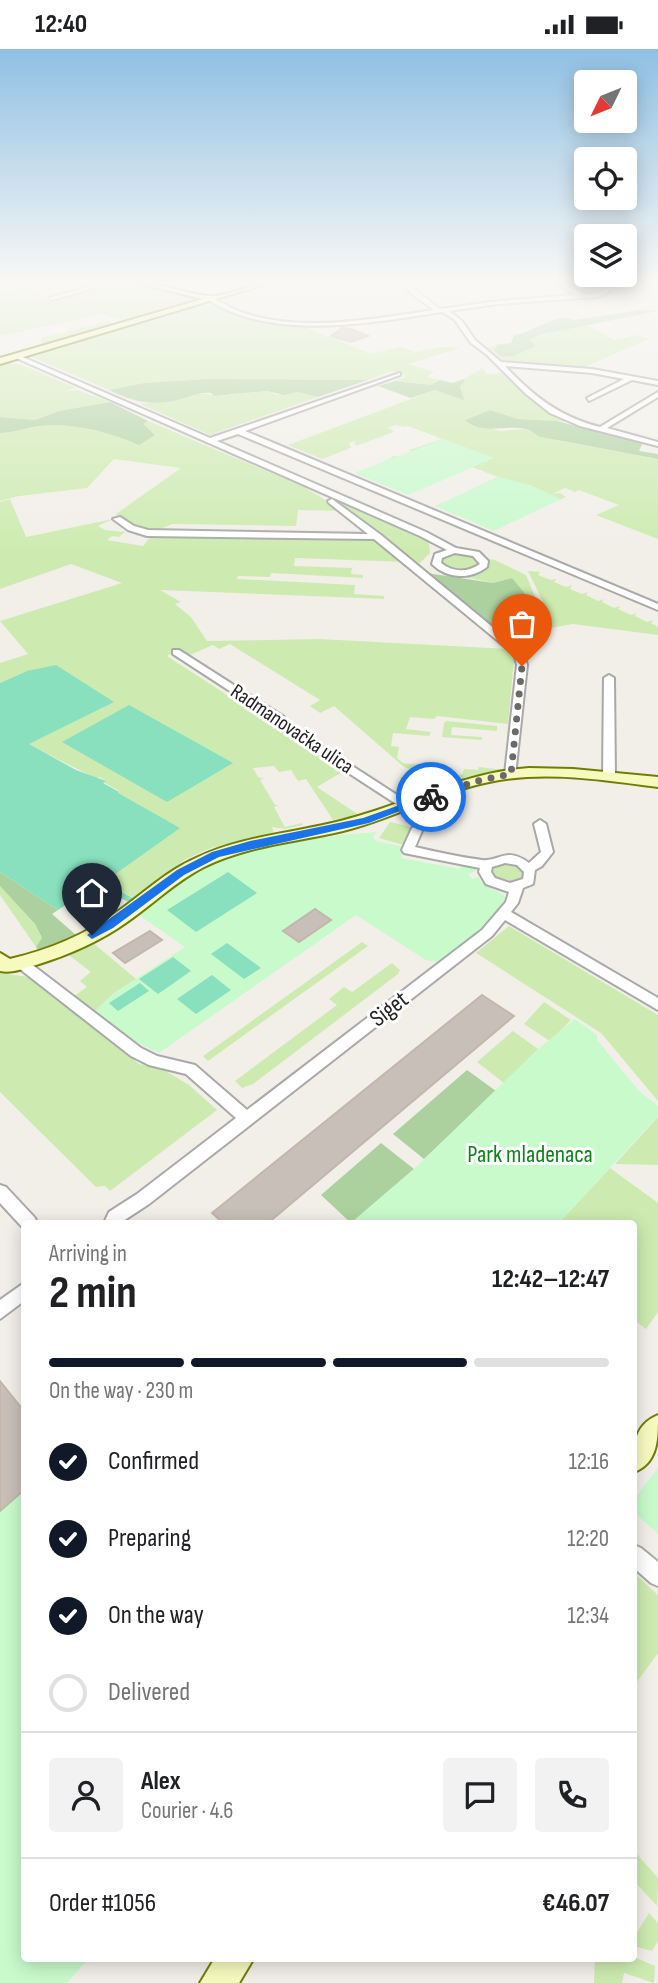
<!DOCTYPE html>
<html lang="en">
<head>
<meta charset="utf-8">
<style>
  body { margin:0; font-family:"Sofia Sans Condensed",sans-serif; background:#f2f2f2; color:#202124; height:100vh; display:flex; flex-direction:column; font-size:26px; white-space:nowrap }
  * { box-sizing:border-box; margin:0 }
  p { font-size:23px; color:#757577 }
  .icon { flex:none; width:38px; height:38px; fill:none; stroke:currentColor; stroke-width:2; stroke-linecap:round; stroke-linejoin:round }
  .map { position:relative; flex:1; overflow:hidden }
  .details { position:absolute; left:21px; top:1171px; width:616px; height:742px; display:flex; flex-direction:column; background:#fff; border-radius:7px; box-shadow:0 4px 18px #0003 }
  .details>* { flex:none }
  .needle { width:46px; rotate:227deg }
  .fabs { position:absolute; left:574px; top:21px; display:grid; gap:14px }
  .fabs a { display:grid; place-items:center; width:63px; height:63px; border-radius:7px; background:#fff; box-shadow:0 4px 18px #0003; font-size:35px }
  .pin { position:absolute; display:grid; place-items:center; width:60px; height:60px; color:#fff; margin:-72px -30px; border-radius:50% 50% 50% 0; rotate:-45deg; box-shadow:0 0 7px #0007 }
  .pin .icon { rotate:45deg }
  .courier { position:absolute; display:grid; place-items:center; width:70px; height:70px; margin:-35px; border:5px solid #1a73e8; border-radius:50%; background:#fff; color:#222; box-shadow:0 2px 9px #0007 }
  .summary em { font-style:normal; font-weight:700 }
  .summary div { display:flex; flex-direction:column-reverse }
  .summary { display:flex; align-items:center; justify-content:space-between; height:119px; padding:0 28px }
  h1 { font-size:46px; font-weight:700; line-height:52px }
  .bar { display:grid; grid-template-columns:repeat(4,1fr); gap:10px 7px; align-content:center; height:84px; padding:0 28px }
  .bar i { height:9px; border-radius:5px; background:#e0e0e0 }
  .bar .current { background:#111827 }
  .bar p { grid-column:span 4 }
  .line { display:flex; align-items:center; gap:18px; padding:0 28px; border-top:2px solid #e0e0e0 }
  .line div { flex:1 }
  .round { display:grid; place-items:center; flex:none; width:74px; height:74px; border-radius:7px; background:#f2f2f2 }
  ol { padding:0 28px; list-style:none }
  li { display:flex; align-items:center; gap:21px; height:77px }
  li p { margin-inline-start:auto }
  li .icon { padding:7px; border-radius:50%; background:#111827; color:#fff; stroke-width:4 }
  li:last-child { color:#757577 }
  li i { width:38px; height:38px; border:4px solid #e0e0e0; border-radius:50% }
  .status { display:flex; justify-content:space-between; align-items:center; height:49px; padding:0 35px; background:#fff; direction:ltr }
  .status svg { height:19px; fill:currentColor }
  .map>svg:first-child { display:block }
  .grass { fill:#cdebb0 }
  .forest { fill:#add19e }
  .park { fill:#c8facc }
  .pitch { fill:#88e0be }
  .building { fill:#c7bfb8; stroke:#c4b6ab; stroke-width:2 }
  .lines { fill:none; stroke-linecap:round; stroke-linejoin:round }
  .street-casing { stroke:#a9a9a9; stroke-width:4 }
  .secondary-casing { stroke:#707d05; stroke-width:4 }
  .street { fill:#fff; fill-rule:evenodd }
  .secondary { fill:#f7fabf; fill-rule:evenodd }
  .route { fill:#1a73e8 }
  .done { stroke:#6b6a68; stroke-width:7; stroke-dasharray:0 12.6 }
  .labels { text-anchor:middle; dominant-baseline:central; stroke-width:6; stroke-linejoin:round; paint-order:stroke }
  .far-street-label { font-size:21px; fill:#222; stroke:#fff }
  .street-label { font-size:24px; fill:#222; stroke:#fff }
  .park-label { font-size:24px; fill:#0c8416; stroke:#fff }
</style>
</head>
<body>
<div class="status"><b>12:40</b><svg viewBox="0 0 49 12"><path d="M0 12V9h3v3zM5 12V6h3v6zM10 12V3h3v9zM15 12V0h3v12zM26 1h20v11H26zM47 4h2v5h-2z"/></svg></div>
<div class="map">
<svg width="658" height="1934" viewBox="0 0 658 1934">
  <rect width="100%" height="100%" fill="#f2efe9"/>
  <g class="grass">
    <polygon points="37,234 51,234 34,239 48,252 115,234 136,234 202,249 125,272 101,265 0,287 0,243"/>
    <polygon points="207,253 242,267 292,273 372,305 400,298 415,303 442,298 460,299 408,315 434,323 426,328 440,331 431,336 395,332 407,327 392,322 368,331 207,330 144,334 109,341 32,308"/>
    <polygon points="108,272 114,275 42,297 42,289"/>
    <polygon points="585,275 614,291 636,286 649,290 580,320 501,313 483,298 498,297 494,301 502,308 513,307 536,297 529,292 532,289"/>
    <polygon points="8,314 22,316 76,339 61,343 77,341 110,353 59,362 35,371 0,368 0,316"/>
    <polygon points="482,319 487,325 505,324 534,353 567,373 518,370 490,361 465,371 500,382 525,380 560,392 658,410 658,490 596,466 619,456 579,441 575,443 565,439 552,445 560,444 566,448 557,452 468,442 498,428 472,418 438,433 382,414 394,407 422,409 409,401 442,390 408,377 403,378 396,376 383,380 390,379 394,383 356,397 354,392 349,394 351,399 322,410 288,396 435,341 463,348 460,336 465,333 464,330"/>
    <polygon points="267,342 277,346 297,343 318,348 210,386 140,355 174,351 196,344 220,347"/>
    <path d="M148 372 304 438 343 462 298 461 296 477 172 475C150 486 133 483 116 465L181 419 114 410 87 439 19 447 0 452V384C13 384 25 379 38 377 74 374 106 382 139 395L146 390 143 374Z"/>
    <polygon points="10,450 26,488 113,470 98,477 105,481 125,483 119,488 112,487 107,491 143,497 152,486 376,491 405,513 295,509 294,517 352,519 351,525 363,526 363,529 271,524 270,528 238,527 237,530 355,536 354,545 384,547 384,550 160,541 181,553 175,555 191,568 207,592 319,590 509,600 514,611 508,675 437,667 434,670 410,668 406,680 431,683 429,687 393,684 391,697 399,698 397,709 403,714 431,717 430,723 462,726 464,720 478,721 479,718 504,721 466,728 448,735 404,718 334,657 320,664 310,657 320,651 230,595 219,600 213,596 190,606 178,601 167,607 344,722 317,738 359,766 333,771 306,730 298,732 291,721 279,723 274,717 253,719 258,728 264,730 260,731 275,756 279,756 274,758 285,778 302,774 303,776 285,780 272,778 274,785 211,799 186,810 134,850 113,837 97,833 119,742 103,733 105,731 99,728 97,730 28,695 113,653 27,622 0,634 0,614 28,605 0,572 122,534 71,515 0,540 0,453"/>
    <polygon points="341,454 429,493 430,504 418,516"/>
    <path d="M458 504 474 508 477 516C466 523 451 523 442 513L444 508Z"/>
    <polygon points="487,510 495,511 526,526 541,562 530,582 501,587 499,582 527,574 512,529 493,534 465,528 482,522 487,518"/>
    <polygon points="528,522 540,523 538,526 551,531 556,530 554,533 566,538 572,536 570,540 582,545 588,543 586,546 598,552 604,550 602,553 614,559 620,557 618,560 631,566 636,564 635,567 647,573 653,571 651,574 658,578 658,586 573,575 538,581 546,568 546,559"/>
    <polygon points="447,672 497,677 497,682 452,678 451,686 482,688 482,691 442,688 444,674"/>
    <polygon points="390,773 411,778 404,796 379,789"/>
    <polygon points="503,814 519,818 524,824 522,830 510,835 494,828 492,821"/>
    <polygon points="0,837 35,875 42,890 36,898 0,846"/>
    <polygon points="509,877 658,966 658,1052 601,984 476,904"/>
    <polygon points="92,893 136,930 114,944 95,962 74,947 87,938 80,932 91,923 66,904"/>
    <polygon points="362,893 368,897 208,1012 203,1007"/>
    <polygon points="392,914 400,921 398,925 253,1035 242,1039 235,1032 337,956 329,950 344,938 352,943"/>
    <polygon points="0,924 29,928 139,1015 164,1021 189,1036 217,1061 110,1142 105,1137 96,1138 0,1043"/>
    <polygon points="544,953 571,971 550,992 524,975"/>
    <polygon points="513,982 538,1000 504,1034 477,1013"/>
    <polygon points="658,1068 658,1116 615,1115"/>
    <polygon points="610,1119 658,1154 658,1263 646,1280 634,1271 634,1174 559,1174"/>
    <polygon points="634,1524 658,1546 658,1604 636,1634 634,1632"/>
    <polygon points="634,1802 658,1829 657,1857 634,1832"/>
    <polygon points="649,1864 658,1874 658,1892 652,1902 634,1897 634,1888"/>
    <polygon points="634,1908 655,1917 654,1934 624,1924 622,1934 594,1934 595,1909"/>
  </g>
  <g class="forest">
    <path d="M640 261 658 262 539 286 529 291 536 297 513 307 502 308 494 301 498 297 495 296 511 294 514 286C533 284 555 263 574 271Z"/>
    <path d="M207 330 368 331 318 348 297 343 284 346 267 342 214 347 211 344C198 343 190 348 178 351 151 357 134 353 109 341L144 334Z"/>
    <polygon points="464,330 465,332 460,337 464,351 435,341 411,349 378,337 395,332 431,336 440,331 453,334"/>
    <path d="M110 353 148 372 143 375 155 386 139 396C106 382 74 374 38 377 25 379 13 384 0 384V368L35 371 59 362Z"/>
    <path d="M490 361 518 370 556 372 643 393 639 402 658 405V410L541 388C535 386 533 382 526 380 505 375 483 387 465 371Z"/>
    <polygon points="427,524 493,534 512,529 536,558 527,574 499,582 460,554"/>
    <polygon points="0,823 58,861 52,865 76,886 38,901 36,898 42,889 35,875 0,837"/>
    <polygon points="467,1021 496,1042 424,1110 393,1085"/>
    <polygon points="381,1094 414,1120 351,1174 321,1146"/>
  </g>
  <g class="park">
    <polygon points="443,390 494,409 408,446 354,424"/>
    <polygon points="499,428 530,436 561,450 494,482 435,457"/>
    <path d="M377 783 373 788 376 792 404 798 401 809 460 820 461 815 475 819 476 822 468 825 472 830 478 828 486 837 504 846 505 850 486 876 443 911 435 913 426 911 356 866 159 1004 130 990 95 962 114 944 185 898 136 864C163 843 190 819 222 808 271 791 326 787 377 783Z"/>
    <polygon points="575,970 597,986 597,991 640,1043 658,1057 658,1067 559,1174 351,1174 414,1120 538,1000"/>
    <polygon points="658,1419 658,1485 634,1463 634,1450"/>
    <polygon points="24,1441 24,1909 89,1909 67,1934 0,1934 0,1462"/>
  </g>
  <g class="pitch">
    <polygon points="56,616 114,653 29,695 76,721 106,732 103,734 119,743 118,744 180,779 104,833 134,850 128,853 110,842 93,838 58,861 0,823 0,634 27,622"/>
    <polygon points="129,656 233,714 167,753 62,693"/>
    <polygon points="228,823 257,844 196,883 167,861"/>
    <polygon points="227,894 261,919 244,930 211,905"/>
    <polygon points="173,908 191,922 158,945 139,930"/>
    <polygon points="212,926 231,941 196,965 177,950"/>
    <polygon points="140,934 149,942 118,962 109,954"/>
  </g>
  <g class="building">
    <polygon points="342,279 351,280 368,287 351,293 331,287"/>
    <polygon points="315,860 331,871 299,893 283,882"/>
    <polygon points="150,882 162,891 125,914 113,904"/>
    <polygon points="482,946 514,967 268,1174 223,1174 212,1164"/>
    <polygon points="0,1332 24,1362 24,1441 0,1462"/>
  </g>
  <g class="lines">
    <g class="street-casing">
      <g id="street">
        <polygon points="103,234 112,234 52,251 49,249"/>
        <path d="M404 234H412L409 236 440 260 498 252 575 246 558 234C579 234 576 253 604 241L606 234H612L609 243 597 248 498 255 449 262 462 272 475 291 501 313 592 320 658 332V336L632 331 589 352 587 349 624 330 592 324 505 317C533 347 560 368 600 378L658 343V348L607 379 658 393V397L580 377 550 364 526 345 487 306 471 294 454 270 442 263C370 274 272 293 207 250L212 249C222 253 231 259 241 263 301 284 373 270 434 261L409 243Z"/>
        <path d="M14 306H18L210 389 400 324V326L245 382 658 555V561L238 385 217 392 426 483 456 499 479 503 488 512 487 518C470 531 447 530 432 515L435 505 447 501 420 487 14 308ZM455 504 473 507 480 515C467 524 453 523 441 514L442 509Z"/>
        <polygon points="332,450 381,486 524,604 527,616 515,727 507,727 505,725 517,616 514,605 374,490 147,487 128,481 113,470 120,468 134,477 148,481 368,485 329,454 328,452"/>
        <polygon points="173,601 179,601 284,668 292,678 414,757 412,760 404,760 284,682 276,672 173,605"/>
        <polygon points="609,626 614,629 615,728 609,731 603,728 604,629"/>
        <path d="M540 771 546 775 553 803 542 817 535 821 533 835 523 839 518 854 511 863 658 949V961L505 871 492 887 149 1155 120 1174H104L109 1163 137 1145 236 1069 186 1025 149 1016 131 1007 16 917 14 914 16 911H26L141 999 157 1007 195 1016 247 1061 482 881 506 853 509 843 486 835 479 823 480 819 404 804 402 801 412 779 416 778 422 782 415 798C437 803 459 808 482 811 500 813 506 797 529 814L541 803 534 775ZM505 814 517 816 524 823 523 830 510 834 495 829 491 823 492 818Z"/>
        <polygon points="0,1136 6,1138 35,1169 37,1174 24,1174 23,1179 0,1154"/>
        <polygon points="24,1234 24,1252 0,1270 0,1251"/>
        <polygon points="634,1496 641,1499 658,1513 658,1537 651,1534 634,1519"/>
      </g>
    </g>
    <g class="secondary-casing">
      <g id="secondary">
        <path d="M138 234C163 234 185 245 209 247 229 248 249 234 269 234L0 315V309L203 250Z"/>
        <path d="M529 719 573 720 658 728V738C603 731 544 721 489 733 439 743 393 770 343 782 297 793 248 796 204 818 176 832 153 855 127 873 99 893 68 906 36 916 25 919 11 925 0 922V904L10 910C48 901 85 886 117 863 143 845 166 822 196 809 246 785 302 784 355 768 414 751 467 723 529 719Z"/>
        <path d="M658 1366C658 1390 658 1414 634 1423 634 1399 632 1377 658 1366Z"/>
        <polygon points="215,1909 254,1909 239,1934 200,1934"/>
      </g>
    </g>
    <use href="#street" class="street"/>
    <use href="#secondary" class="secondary"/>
  </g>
  <linearGradient id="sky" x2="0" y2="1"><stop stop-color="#8fc0e4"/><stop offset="0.46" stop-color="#f9f8f5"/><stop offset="1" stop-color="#f9f8f5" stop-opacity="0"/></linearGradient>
  <rect width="658" height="505" fill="url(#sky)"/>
  <polygon class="route" points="428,746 436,748 369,774 219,808 184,826 113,879 92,890 87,886 177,821 212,803 250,792 363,769"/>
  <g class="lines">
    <polyline class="done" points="431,748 477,732 511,725 522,617"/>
  </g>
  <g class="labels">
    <g class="far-street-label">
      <text transform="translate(292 680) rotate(34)">Radmanovačka ulica</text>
    </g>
    <g class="street-label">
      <text transform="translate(389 960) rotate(-38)">Siget</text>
    </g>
    <g class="park-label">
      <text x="530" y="1105">Park mladenaca</text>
    </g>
  </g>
</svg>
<div class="fabs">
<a><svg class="needle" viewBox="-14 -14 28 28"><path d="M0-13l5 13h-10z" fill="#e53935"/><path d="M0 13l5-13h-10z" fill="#757577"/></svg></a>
<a><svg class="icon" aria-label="locate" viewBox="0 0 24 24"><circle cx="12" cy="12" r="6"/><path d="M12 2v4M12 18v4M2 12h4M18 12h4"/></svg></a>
<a><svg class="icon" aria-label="layers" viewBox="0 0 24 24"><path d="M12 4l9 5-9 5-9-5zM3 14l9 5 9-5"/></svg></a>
</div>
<div class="pin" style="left:522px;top:617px;background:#ea580c"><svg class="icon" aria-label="bag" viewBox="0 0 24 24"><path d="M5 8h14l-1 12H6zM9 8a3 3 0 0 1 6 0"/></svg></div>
<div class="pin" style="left:92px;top:886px;background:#1f2937"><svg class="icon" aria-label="home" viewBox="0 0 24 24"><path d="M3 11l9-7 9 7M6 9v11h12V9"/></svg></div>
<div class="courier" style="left:431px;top:748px"><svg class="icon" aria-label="bike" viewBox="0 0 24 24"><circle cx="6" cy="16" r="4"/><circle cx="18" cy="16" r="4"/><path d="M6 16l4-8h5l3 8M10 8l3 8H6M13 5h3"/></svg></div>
<section class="details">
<div class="summary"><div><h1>2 min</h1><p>Arriving in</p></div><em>12:42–12:47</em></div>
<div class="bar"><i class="current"></i><i class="current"></i><i class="current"></i><i></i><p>On the way · 230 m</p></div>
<ol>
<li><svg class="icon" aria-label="check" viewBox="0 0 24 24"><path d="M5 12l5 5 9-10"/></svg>Confirmed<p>12:16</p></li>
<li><svg class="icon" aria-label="check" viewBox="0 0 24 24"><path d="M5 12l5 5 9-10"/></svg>Preparing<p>12:20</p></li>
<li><svg class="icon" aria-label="check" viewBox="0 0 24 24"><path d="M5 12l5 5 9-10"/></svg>On the way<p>12:34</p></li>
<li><i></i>Delivered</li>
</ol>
<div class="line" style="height:126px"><a class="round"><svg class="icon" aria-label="person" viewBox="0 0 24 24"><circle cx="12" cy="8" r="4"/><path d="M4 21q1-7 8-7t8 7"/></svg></a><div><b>Alex</b><p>Courier · 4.6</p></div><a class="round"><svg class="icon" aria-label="chat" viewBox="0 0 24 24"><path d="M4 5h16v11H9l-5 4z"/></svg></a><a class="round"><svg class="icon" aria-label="phone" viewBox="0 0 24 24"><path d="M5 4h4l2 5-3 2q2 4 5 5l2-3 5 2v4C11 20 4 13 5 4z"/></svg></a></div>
<div class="line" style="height:91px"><div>Order #1056</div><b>€46.07</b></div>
</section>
</div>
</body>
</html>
